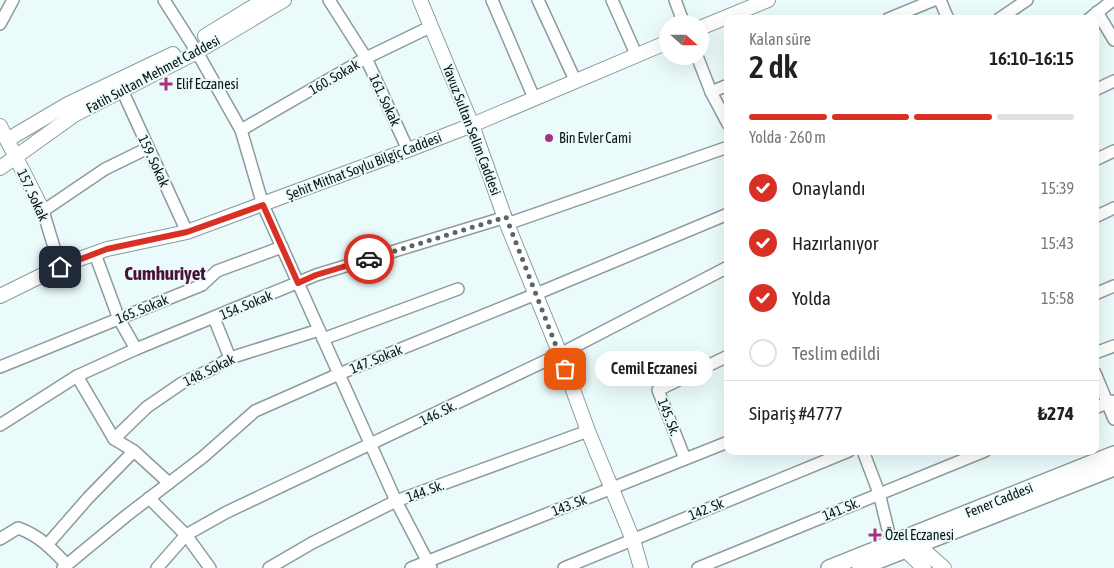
<!DOCTYPE html>
<html lang="tr">
<head>
<meta charset="utf-8">
<style>
  body { margin:0; font-family:"Asap Condensed",sans-serif; background:#f2f2f2; color:#222; height:100vh; display:flex; flex-direction:column; font-size:19px; white-space:nowrap }
  * { box-sizing:border-box; margin:0 }
  p { font-size:16px; color:#767676 }
  .icon { flex:none; width:28px; height:28px; fill:none; stroke:currentColor; stroke-width:2; stroke-linecap:round; stroke-linejoin:round }
  .map { position:relative; flex:1; overflow:hidden }
  .details { position:absolute; left:724px; top:15px; width:375px; height:440px; display:flex; flex-direction:column; background:#fff; border-radius:10px; box-shadow:0 5px 20px #0002 }
  .details>* { flex:none }
  .needle { width:32px; rotate:111deg }
  .buttons { position:absolute; left:659px; top:15px; display:grid; gap:10px }
  .buttons a { display:grid; place-items:center; width:50px; height:50px; border-radius:50%; background:#fff; box-shadow:0 5px 20px #0002; font-size:25px }
  .pin { position:absolute; display:grid; place-items:center; width:42px; height:42px; color:#fff; margin:-21px; border-radius:10px; box-shadow:0 2px 8px #0006 }
  .courier { position:absolute; display:grid; place-items:center; width:50px; height:50px; margin:-25px; border:4px solid #d93025; border-radius:50%; background:#fff; color:#222; box-shadow:0 1px 6px #0007 }
  .bubble { position:absolute; height:35px; border-radius:18px; background:#fff; box-shadow:0 5px 20px #0002; font-size:16px; font-weight:600; line-height:35px; text-align:center }
  .head em { font-style:normal; font-weight:600 }
  .head div { display:flex; flex-direction:column-reverse }
  .head { display:flex; align-items:center; justify-content:space-between; height:85px; padding:0 25px }
  h1 { font-size:32px; font-weight:600; line-height:38px }
  .bar { display:grid; grid-template-columns:repeat(4,1fr); gap:8px 5px; align-content:center; height:60px; padding:0 25px }
  .bar i { height:6px; border-radius:4px; background:#e0e0e0 }
  .bar .selected { background:#d93025 }
  .bar p { grid-column:span 4 }
  .line { display:flex; align-items:center; gap:12px; padding:0 25px; border-top:1px solid #e0e0e0 }
  .line div { flex:1 }
  ol { padding:0 25px; list-style:none }
  li { display:flex; align-items:center; gap:15px; height:55px }
  li p { margin-inline-start:auto }
  li .icon { padding:5px; border-radius:50%; background:#d93025; color:#fff; stroke-width:4 }
  li:last-child { color:#767676 }
  li i { width:28px; height:28px; border:2px solid #e0e0e0; border-radius:50% }
  .map>svg:first-child { display:block }
  .lines { fill:none; stroke-linecap:round; stroke-linejoin:round }
  .minor-casing { stroke:#8d9b9c; stroke-width:14 }
  .tertiary-casing { stroke:#8d9b9c; stroke-width:16 }
  .secondary-casing { stroke:#8d9b9c; stroke-width:18 }
  .minor { stroke:#fff; stroke-width:11 }
  .tertiary { stroke:#fff; stroke-width:14 }
  .secondary { stroke:#fff; stroke-width:15 }
  .done { stroke:#5b6565; stroke-width:5; stroke-dasharray:0 9 }
  .route { stroke:#d93025; stroke-width:6 }
  .poi-dot { fill:#a82f84; stroke:#ebfbfb; stroke-width:2 }
  .labels { text-anchor:middle; dominant-baseline:central; stroke-width:4; stroke-linejoin:round; paint-order:stroke }
  .street-label { font-size:14px; fill:#0e1414; stroke:#ebfbfb }
  .poi-label { font-size:14px; fill:#0e1414; stroke:#ebfbfb; text-anchor:start }
  .district-label { font-size:19px; font-weight:bold; fill:#4b1139; stroke:#ebfbfb }
</style>
</head>
<body>
<div class="map">
<svg width="1114" height="568" viewBox="0 0 1114 568">
  <rect width="100%" height="100%" fill="#ebfbfb"/>
  <g class="lines">
    <g class="minor-casing">
      <g id="minor">
        <polyline points="164,0 197,52 241,130 263,205 396,501 431,568"/>
        <polyline points="329,0 366,58 408,150"/>
        <polyline points="492,0 534,98"/>
        <polyline points="538,0 575,80"/>
        <polyline points="612,0 636,54"/>
        <polyline points="675,0 684,24"/>
        <polyline points="940,0 948,19"/>
        <polyline points="1097,12 1114,40"/>
        <polyline points="888,19 934,0"/>
        <polyline points="999,19 1027,0"/>
        <polyline points="1089,19 1113,0"/>
        <polyline points="0,24 13,0"/>
        <polyline points="697,56 711,92 728,124"/>
        <polyline points="122,90 187,232"/>
        <polyline points="1095,90 1114,81"/>
        <polyline points="711,92 728,85"/>
        <polyline points="241,130 366,58 430,27"/>
        <polyline points="1095,160 1114,151"/>
        <polyline points="1095,217 1114,208"/>
        <polyline points="507,224 728,147"/>
        <polyline points="95,254 119,319 136,349"/>
        <polyline points="60,267 43,211 105,169 148,148"/>
        <polyline points="1095,294 1114,286"/>
        <polyline points="214,318 230,358"/>
        <polyline points="323,339 458,289"/>
        <polyline points="1095,353 1114,346"/>
        <polyline points="0,367 202,285 217,271 282,247"/>
        <polyline points="1095,373 1114,419"/>
        <polyline points="77,376 114,439 134,451 169,483"/>
        <polyline points="1095,408 1112,401"/>
        <polyline points="0,425 77,376 136,349 316,275 506,217"/>
        <polyline points="114,439 147,407 182,383 212,369 230,358 319,330"/>
        <polyline points="863,451 879,493 893,550"/>
        <polyline points="685,459 658,390 728,356"/>
        <polyline points="149,498 186,535 210,568"/>
        <path d="M0 539 18 528C39 535 53 550 67 565"/>
        <polyline points="47,545 88,498 134,451"/>
        <polyline points="63,568 126,516 203,457 255,411 339,374 536,294 728,214"/>
        <polyline points="157,568 186,535 227,512 560,354 728,267"/>
        <polyline points="269,568 312,543 396,501 588,431"/>
        <polyline points="411,568 728,442"/>
        <polyline points="564,568 849,451"/>
        <polyline points="698,568 985,451"/>
      </g>
    </g>
    <g class="tertiary-casing">
      <g id="tertiary">
        <polyline points="420,0 472,125 507,224 560,354 588,431 633,540 641,568"/>
        <polyline points="700,28 768,0"/>
        <polyline points="205,36 264,0"/>
        <polyline points="0,126 43,211"/>
        <polyline points="7,140 68,104 173,54"/>
        <polyline points="0,168 74,115 197,52 284,0"/>
        <polyline points="0,296 63,265 107,249 187,232 408,150 472,125 668,42"/>
        <polyline points="911,539 944,568"/>
        <polyline points="898,543 924,568"/>
      </g>
    </g>
    <g class="secondary-casing">
      <g id="secondary">
        <polyline points="829,568 1114,454"/>
        <polyline points="860,568 1114,468"/>
      </g>
    </g>
    <use href="#minor" class="minor"/>
    <use href="#tertiary" class="tertiary"/>
    <use href="#secondary" class="secondary"/>
  </g>
  <g class="lines">
    <polyline class="done" points="369,259 506,217 565,369"/>
    <polyline class="route" points="60,267 107,249 187,232 263,205 298,283 316,275 369,259"/>
  </g>
  <g class="poi-dot">
    <path d="M163.5 76.5h5v5h5v5h-5v5h-5v-5h-5v-5h5z"/>
    <circle cx="549" cy="138" r="5"/>
    <path d="M872.5 527.5h5v5h5v5h-5v5h-5v-5h-5v-5h5z"/>
  </g>
  <g class="labels">
    <g class="street-label">
      <text transform="translate(153 74) rotate(-28)">Fatih Sultan Mehmet Caddesi</text>
      <text transform="translate(334 77) rotate(-30)">160. Sokak</text>
      <text transform="translate(385 100) rotate(65)">161. Sokak</text>
      <text transform="translate(472 130) rotate(69)">Yavuz Sultan Selim Caddesi</text>
      <text transform="translate(154 161) rotate(65)">159. Sokak</text>
      <text transform="translate(364 166) rotate(-21)">Şehit Mithat Soylu Bilgiç Caddesi</text>
      <text transform="translate(33 195) rotate(65)">157. Sokak</text>
      <text transform="translate(246 305) rotate(-22)">154. Sokak</text>
      <text transform="translate(142 309) rotate(-22)">165. Sokak</text>
      <text transform="translate(376 359) rotate(-22)">147. Sokak</text>
      <text transform="translate(209 370) rotate(-26)">148. Sokak</text>
      <text transform="translate(438 413) rotate(-26)">146. Sk.</text>
      <text transform="translate(669 417) rotate(69)">145. Sk.</text>
      <text transform="translate(425 491) rotate(-20)">144. Sk.</text>
      <text transform="translate(999 500) rotate(-22)">Fener Caddesi</text>
      <text transform="translate(569 505) rotate(-21)">143. Sk</text>
      <text transform="translate(706 509) rotate(-22)">142. Sk</text>
      <text transform="translate(841 509) rotate(-22)">141. Sk.</text>
    </g>
    <g class="poi-label">
      <text x="176" y="84">Elif Eczanesi</text>
      <text x="559" y="138">Bin Evler Cami</text>
      <text x="885" y="535">Özel Eczanesi</text>
    </g>
    <g class="district-label">
      <text x="165" y="273">Cumhuriyet</text>
    </g>
  </g>
</svg>
<div class="buttons">
<a><svg class="needle" viewBox="-14 -14 28 28"><path d="M0-13l5 13h-10z" fill="#e53935"/><path d="M0 13l5-13h-10z" fill="#767676"/></svg></a>
</div>
<div class="pin" style="left:565px;top:369px;background:#ea580c"><svg class="icon" aria-label="bag" viewBox="0 0 24 24"><path d="M5 8h14l-1 12H6zM9 8a3 3 0 0 1 6 0"/></svg></div>
<div class="pin" style="left:60px;top:267px;background:#1f2937"><svg class="icon" aria-label="home" viewBox="0 0 24 24"><path d="M3 11l9-7 9 7M6 9v11h12V9"/></svg></div>
<div class="courier" style="left:369px;top:259px"><svg class="icon" aria-label="car" viewBox="0 0 24 24"><path d="M5 17H2v-5l4-1 3-4h7l3 4 3 1v5h-3M9 17h6M6 11h13"/><circle cx="7" cy="17" r="2"/><circle cx="17" cy="17" r="2"/></svg></div>
<div class="bubble" style="left:595px;top:351px;width:118px">Cemil Eczanesi</div>
<section class="details">
<div class="head"><div><h1>2 dk</h1><p>Kalan süre</p></div><em>16:10–16:15</em></div>
<div class="bar"><i class="selected"></i><i class="selected"></i><i class="selected"></i><i></i><p>Yolda · 260 m</p></div>
<ol>
<li><svg class="icon" aria-label="check" viewBox="0 0 24 24"><path d="M5 12l5 5 9-10"/></svg>Onaylandı<p>15:39</p></li>
<li><svg class="icon" aria-label="check" viewBox="0 0 24 24"><path d="M5 12l5 5 9-10"/></svg>Hazırlanıyor<p>15:43</p></li>
<li><svg class="icon" aria-label="check" viewBox="0 0 24 24"><path d="M5 12l5 5 9-10"/></svg>Yolda<p>15:58</p></li>
<li><i></i>Teslim edildi</li>
</ol>
<div class="line" style="height:65px"><div>Sipariş #4777</div><b>₺274</b></div>
</section>
</div>
</body>
</html>
